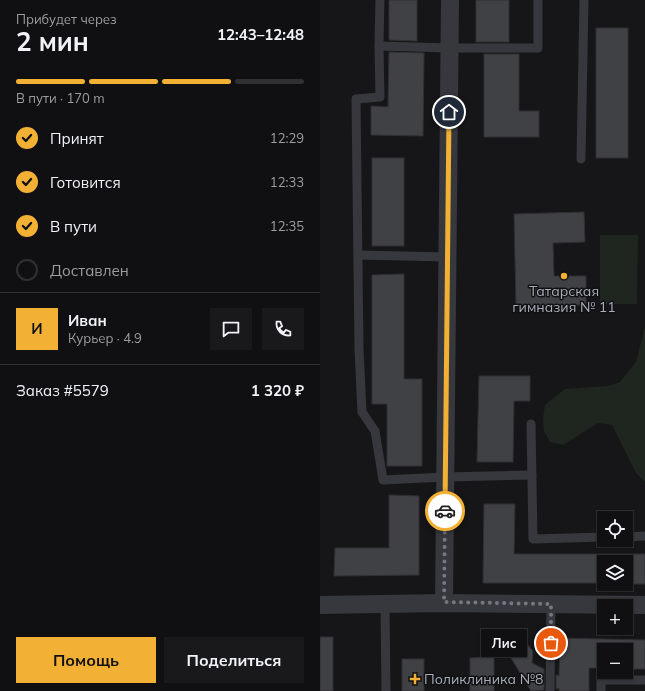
<!DOCTYPE html>
<html lang="ru">
<head>
<meta charset="utf-8">
<style>
  body { margin:0; font-family:Mulish,sans-serif; background:#19191b; color:#f1f3f6; height:100vh; display:flex; flex-direction:column; font-size:15px; white-space:nowrap }
  * { box-sizing:border-box; margin:0 }
  p { font-size:13px; color:#9c9d9f }
  .icon { flex:none; width:22px; height:22px; fill:none; stroke:currentColor; stroke-width:2; stroke-linecap:round; stroke-linejoin:round }
  .map { position:relative; flex:1; overflow:hidden }
  .sheet { display:flex; flex-direction:column; background:#101012; width:320px }
  .sheet>* { flex:none }
  .tools { position:absolute; left:277px; top:511px; display:grid; gap:8px }
  .tools a { display:grid; place-items:center; width:36px; height:36px; border-radius:0px; background:#101012; box-shadow:0 1px 3px #0004,0 0 0 1px #303032; font-size:20px }
  .pin { position:absolute; display:grid; place-items:center; width:34px; height:34px; color:#fff; margin:-17px; border:2px solid #fff; border-radius:50%; box-shadow:0 1px 4px #0007 }
  .courier { position:absolute; display:grid; place-items:center; width:40px; height:40px; margin:-20px; border:3px solid #f2b134; border-radius:50%; background:#fff; color:#222; box-shadow:0 1px 5px #0007 }
  .bubble { position:absolute; height:28px; border-radius:0px; background:#101012; box-shadow:0 1px 3px #0004,0 0 0 1px #303032; font-size:13px; font-weight:700; line-height:28px; text-align:center }
  .summary em { font-style:normal; font-weight:700 }
  .summary div { display:flex; flex-direction:column-reverse }
  .summary { display:flex; align-items:center; justify-content:space-between; height:68px; padding:0 16px }
  h1 { font-size:26px; font-weight:700; line-height:30px }
  .bar { display:grid; grid-template-columns:repeat(4,1fr); gap:6px 4px; align-content:center; height:48px; padding:0 16px }
  .bar i { height:5px; border-radius:3px; background:#303032 }
  .bar .active { background:#f2b134 }
  .bar p { grid-column:span 4 }
  .line { display:flex; align-items:center; gap:10px; padding:0 16px; border-top:1px solid #303032 }
  .line div { flex:1 }
  .round { display:grid; place-items:center; flex:none; width:42px; height:42px; border-radius:0px; background:#19191b }
  ol { padding:0 16px; list-style:none }
  li { display:flex; align-items:center; gap:12px; height:44px }
  li p { margin-inline-start:auto }
  li .icon { padding:4px; border-radius:50%; background:#f2b134; color:#111; stroke-width:4 }
  li:last-child { color:#9c9d9f }
  li i { width:22px; height:22px; border:2px solid #303032; border-radius:50% }
  .button { display:flex; gap:8px; margin-top:auto; padding:8px 16px }
  .button a { flex:1; height:46px; border-radius:0px; background:#f2b134; color:#111; font-size:16px; font-weight:700; line-height:46px; text-align:center }
  .button a+a { background:#19191b; color:#f1f3f6 }
  main { display:flex; flex:1; min-height:0 }
  .map>svg:first-child { display:block }
  .green { fill:#1e261f }
  .building { fill:#404145; stroke:#303034 }
  .lines { fill:none; stroke-linecap:round; stroke-linejoin:round }
  .service { stroke:#37383d; stroke-width:9 }
  .minor { stroke:#37383d; stroke-width:18 }
  .done { stroke:#757880; stroke-width:4; stroke-dasharray:0 7.2 }
  .route { stroke:#f2b134; stroke-width:5 }
  .poi-dot { fill:#f2b134; stroke:#111113; stroke-width:1.5 }
  .labels { text-anchor:middle; dominant-baseline:central; stroke-width:3; stroke-linejoin:round; paint-order:stroke }
  .poi-label { font-size:14px; fill:#a8adb8; stroke:#111113 }
</style>
</head>
<body>
<main>
<section class="sheet">
<div class="summary"><div><h1>2 мин</h1><p>Прибудет через</p></div><em>12:43–12:48</em></div>
<div class="bar"><i class="active"></i><i class="active"></i><i class="active"></i><i></i><p>В пути · 170 m</p></div>
<ol>
<li><svg class="icon" aria-label="check" viewBox="0 0 24 24"><path d="M5 12l5 5 9-10"/></svg>Принят<p>12:29</p></li>
<li><svg class="icon" aria-label="check" viewBox="0 0 24 24"><path d="M5 12l5 5 9-10"/></svg>Готовится<p>12:33</p></li>
<li><svg class="icon" aria-label="check" viewBox="0 0 24 24"><path d="M5 12l5 5 9-10"/></svg>В пути<p>12:35</p></li>
<li><i></i>Доставлен</li>
</ol>
<div class="line" style="height:72px"><b class="round" style="background:#f2b134;color:#111">И</b><div><b>Иван</b><p>Курьер · 4.9</p></div><a class="round"><svg class="icon" aria-label="chat" viewBox="0 0 24 24"><path d="M4 5h16v11H9l-5 4z"/></svg></a><a class="round"><svg class="icon" aria-label="phone" viewBox="0 0 24 24"><path d="M5 4h4l2 5-3 2q2 4 5 5l2-3 5 2v4C11 20 4 13 5 4z"/></svg></a></div>
<div class="line" style="height:52px"><div>Заказ #5579</div><b>1 320 ₽</b></div>
<div class="button"><a>Помощь</a><a>Поделиться</a></div>
</section>
<div class="map">
<svg width="325" height="691" viewBox="0 0 325 691">
  <rect width="100%" height="100%" fill="#161618"/>
  <g class="green">
    <polygon points="280,235 318,235 317,304 280,304"/>
    <polygon points="325,327 325,482 316,473 292,425 278,423 243,445 230,442 224,431 223,418 225,405 245,389 288,386 300,382 316,362"/>
  </g>
  <g class="building">
    <polygon points="69,0 97,0 97,41 69,40"/>
    <rect x="156" y="0" width="33" height="42"/>
    <rect x="276" y="28" width="32" height="130"/>
    <polygon points="69,52 104,53 103,136 51,135 51,106 68,107"/>
    <polygon points="164,54 199,54 199,111 219,111 219,137 164,137"/>
    <rect x="52" y="158" width="32" height="88"/>
    <polygon points="264,212 265,242 233,243 234,276 266,276 266,305 196,306 194,214"/>
    <polygon points="84,274 84,379 102,379 102,466 67,466 67,404 52,404 52,275"/>
    <polygon points="159,376 210,376 210,401 194,401 193,462 157,462"/>
    <polygon points="69,495 99,496 99,575 14,576 15,548 69,548"/>
    <polygon points="164,504 195,504 194,554 325,554 325,584 306,584 306,562 284,562 284,583 163,583"/>
    <polygon points="199,635 213,651 212,663 224,669 224,690 211,691 188,653"/>
    <rect x="0" y="637" width="13" height="54"/>
    <polygon points="240,638 325,640 325,669 306,669 306,650 284,650 284,668 269,668 269,691 239,691 239,688 236,689 236,675 239,676"/>
    <polygon points="174,657 174,691 150,691 150,658"/>
    <rect x="82" y="659" width="22" height="32"/>
  </g>
  <g class="lines">
    <g class="service">
      <polyline points="60,0 59,46 129,48 218,48 218,0"/>
      <polyline points="59,46 60,97 36,99 39,349 42,412 55,431 63,480 125,477 212,475"/>
      <polyline points="261,159 264,0"/>
      <polyline points="38,255 127,257"/>
      <polyline points="211,424 213,539 284,537"/>
      <polyline points="306,537 325,536"/>
      <polyline points="65,604 66,691"/>
      <polyline points="230,691 231,604"/>
      <polyline points="281,691 281,680 325,680"/>
    </g>
    <g class="minor">
      <polyline points="124,603 130,0"/>
      <polyline points="0,605 124,603 325,605"/>
    </g>
  </g>
  <g class="lines">
    <polyline class="done" points="125,511 124,602 231,604 231,643"/>
    <polyline class="route" points="125,511 129,112"/>
  </g>
  <g class="poi-dot">
    <circle cx="244" cy="276" r="4"/>
    <path d="M93 673h4v4h4v4h-4v4h-4v-4h-4v-4h4z"/>
  </g>
  <g class="labels">
    <g class="poi-label">
      <text x="244" y="291">Татарская<tspan x="244" dy="16">гимназия № 11</tspan></text>
      <text x="104" y="679" text-anchor="start">Поликлиника №8</text>
    </g>
  </g>
</svg>
<div class="tools">
<a><svg class="icon" aria-label="locate" viewBox="0 0 24 24"><circle cx="12" cy="12" r="6"/><path d="M12 2v4M12 18v4M2 12h4M18 12h4"/></svg></a>
<a><svg class="icon" aria-label="layers" viewBox="0 0 24 24"><path d="M12 4l9 5-9 5-9-5zM3 14l9 5 9-5"/></svg></a>
<a>+</a>
<a>−</a>
</div>
<div class="pin" style="left:231px;top:643px;background:#ea580c"><svg class="icon" aria-label="bag" viewBox="0 0 24 24"><path d="M5 8h14l-1 12H6zM9 8a3 3 0 0 1 6 0"/></svg></div>
<div class="pin" style="left:129px;top:112px;background:#1f2937"><svg class="icon" aria-label="home" viewBox="0 0 24 24"><path d="M3 11l9-7 9 7M6 9v11h12V9"/></svg></div>
<div class="courier" style="left:125px;top:511px"><svg class="icon" aria-label="car" viewBox="0 0 24 24"><path d="M5 17H2v-5l4-1 3-4h7l3 4 3 1v5h-3M9 17h6M6 11h13"/><circle cx="7" cy="17" r="2"/><circle cx="17" cy="17" r="2"/></svg></div>
<div class="bubble" style="left:161px;top:629px;width:46px">Лис</div>
</div>
</main>
</body>
</html>
